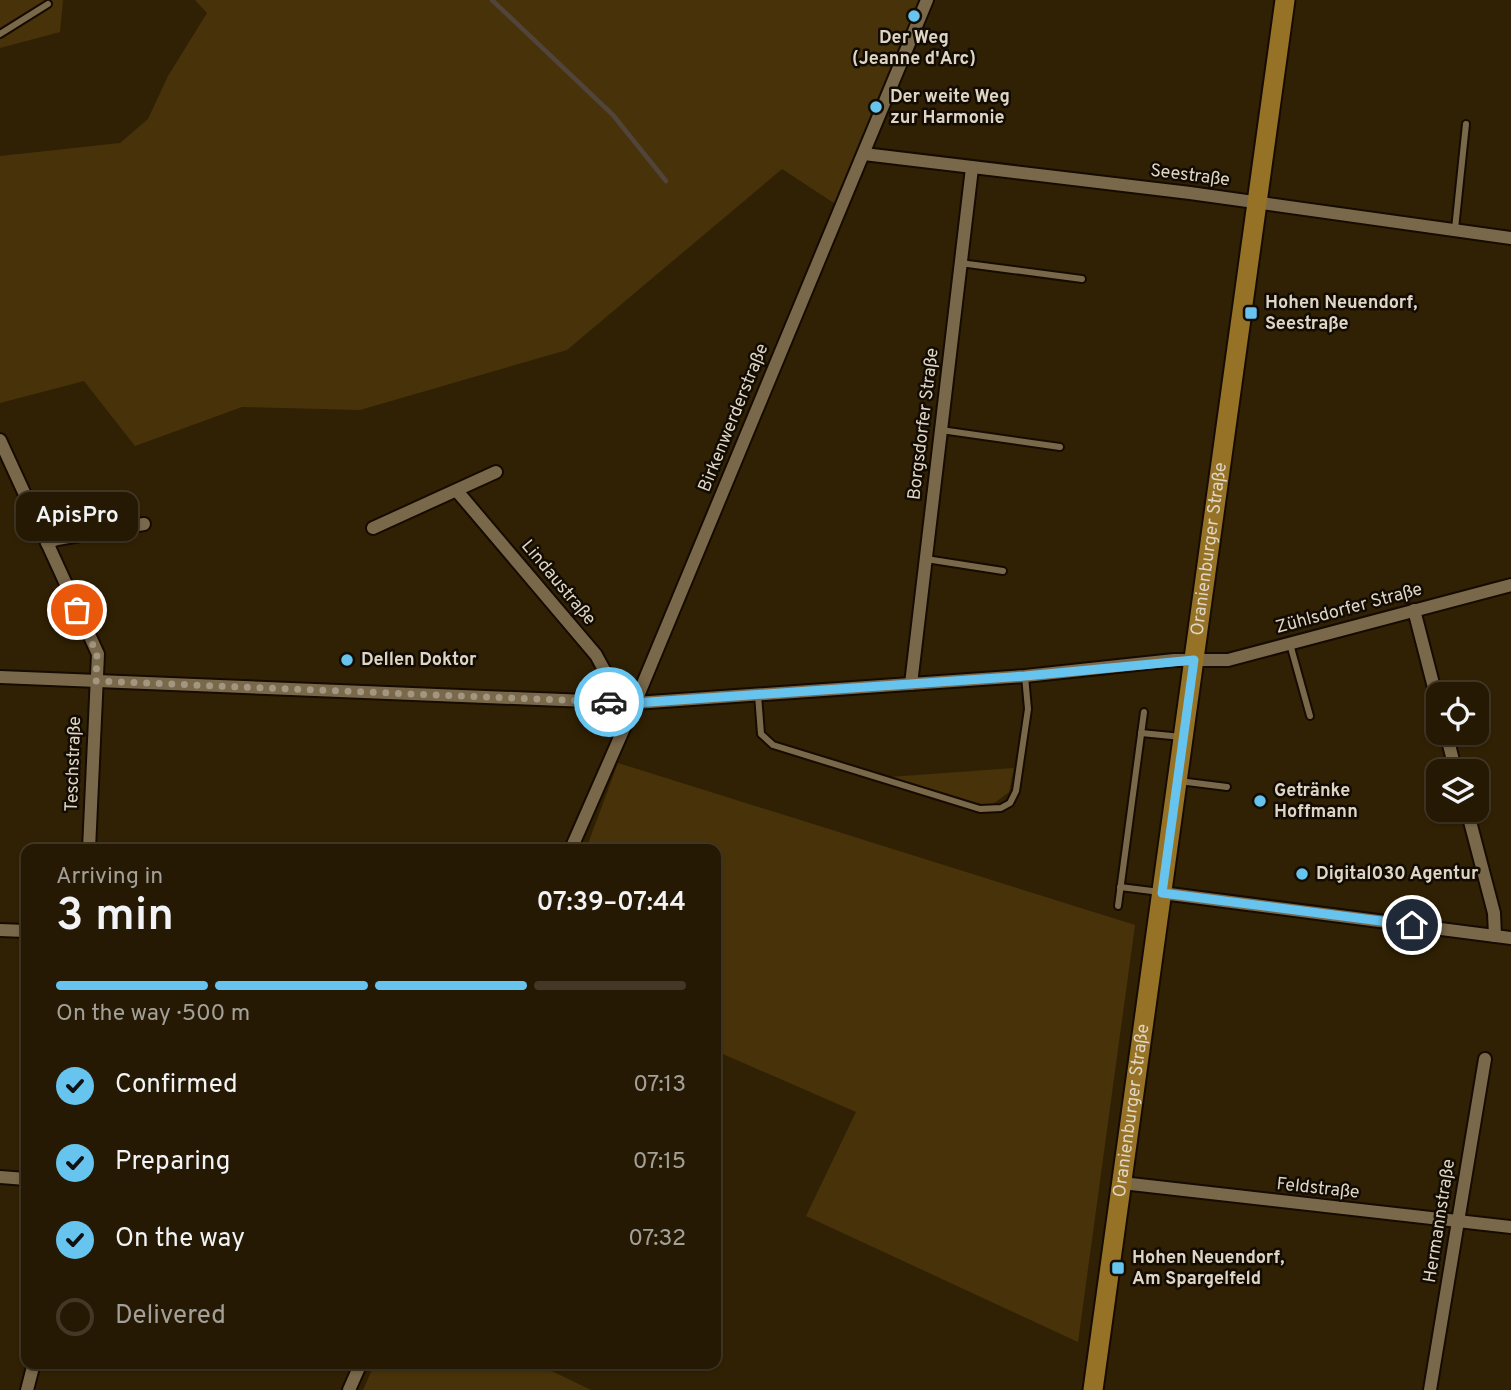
<!DOCTYPE html>
<html lang="en">
<head>
<meta charset="utf-8">
<style>
  body { margin:0; font-family:Overpass,sans-serif; background:#312612; color:#f1f3f6; height:100vh; display:flex; flex-direction:column; font-size:26px; white-space:nowrap }
  * { box-sizing:border-box; margin:0 }
  p { font-size:23px; color:#a3a09a }
  .icon { flex:none; width:38px; height:38px; fill:none; stroke:currentColor; stroke-width:2; stroke-linecap:round; stroke-linejoin:round }
  .map { position:relative; flex:1; overflow:hidden }
  .sheet { position:absolute; left:21px; top:844px; width:700px; height:525px; display:flex; flex-direction:column; background:#251903; border-radius:14px; box-shadow:0 2px 5px #0004,0 0 0 2px #423825 }
  .sheet>* { flex:none }
  .fabs { position:absolute; left:1426px; top:682px; display:grid; gap:14px }
  .fabs a { display:grid; place-items:center; width:63px; height:63px; border-radius:14px; background:#251903; box-shadow:0 2px 5px #0004,0 0 0 2px #423825; font-size:35px }
  .pin { position:absolute; display:grid; place-items:center; width:60px; height:60px; color:#fff; margin:-30px; border:4px solid #fff; border-radius:50%; box-shadow:0 2px 7px #0007 }
  .courier { position:absolute; display:grid; place-items:center; width:70px; height:70px; margin:-35px; border:5px solid #66c4ef; border-radius:50%; background:#fff; color:#222; box-shadow:0 2px 9px #0007 }
  .bubble { position:absolute; height:49px; border-radius:14px; background:#251903; box-shadow:0 2px 5px #0004,0 0 0 2px #423825; font-size:23px; font-weight:600; line-height:49px; text-align:center }
  .overview em { font-style:normal; font-weight:600 }
  .overview div { display:flex; flex-direction:column-reverse }
  .overview { display:flex; align-items:center; justify-content:space-between; height:119px; padding:0 35px }
  h1 { font-size:46px; font-weight:600; line-height:52px }
  .bar { display:grid; grid-template-columns:repeat(4,1fr); gap:10px 7px; align-content:center; height:84px; padding:0 35px }
  .bar i { height:9px; border-radius:5px; background:#423825 }
  .bar .active { background:#66c4ef }
  .bar p { grid-column:span 4 }
  ol { padding:0 35px; list-style:none }
  li { display:flex; align-items:center; gap:21px; height:77px }
  li p { margin-inline-start:auto }
  li .icon { padding:7px; border-radius:50%; background:#66c4ef; color:#111; stroke-width:4 }
  li:last-child { color:#a3a09a }
  li i { width:38px; height:38px; border:4px solid #423825; border-radius:50% }
  .map>svg:first-child { display:block }
  .green { fill:#483209 }
  .lines { fill:none; stroke-linecap:round; stroke-linejoin:round }
  .stream { stroke:#51453b; stroke-width:4.5 }
  .service-casing { stroke:#160b00; stroke-width:10 }
  .minor-casing { stroke:#160b00; stroke-width:16 }
  .primary-casing { stroke:#160b00; stroke-width:23 }
  .service { stroke:#7a684a; stroke-width:6 }
  .minor { stroke:#7a684a; stroke-width:12 }
  .primary { stroke:#967226; stroke-width:19 }
  .done { stroke:#a29681; stroke-width:7; stroke-dasharray:0 12.6 }
  .route { stroke:#66c4ef; stroke-width:9 }
  .poi-dot { fill:#66c4ef; stroke:#130c03; stroke-width:2.5 }
  .labels { text-anchor:middle; dominant-baseline:central; stroke-width:5; stroke-linejoin:round; paint-order:stroke }
  .poi-label { font-size:18px; font-weight:bold; fill:#dfd5c5; stroke:#130c03; text-anchor:start }
  .street-label { font-size:18px; fill:#dfd5c5; stroke:#130c03 }
</style>
</head>
<body>
<div class="map">
<svg width="1511" height="1390" viewBox="0 0 1511 1390">
  <rect width="100%" height="100%" fill="#312104"/>
  <g class="green">
    <polygon points="0,0 63,0 60,32 0,48"/>
    <polygon points="195,0 923,0 840,207 782,169 567,350 360,410 242,407 135,446 84,381 0,403 0,156 120,143 148,119 168,76 207,13"/>
    <polygon points="618,763 1135,925 1078,1342 806,1216 856,1112 716,1051 716,849 586,849"/>
    <polygon points="1014,768 1009,792 993,804 981,804 890,777"/>
    <polygon points="375,1363 535,1363 591,1390 363,1390"/>
  </g>
  <g class="lines">
    <polyline class="stream" points="492,0 613,115 666,181"/>
    <g class="service-casing">
      <g id="service">
        <polyline points="0,34 48,4"/>
        <polyline points="1455,229 1466,124"/>
        <polyline points="960,263 1082,279"/>
        <polyline points="941,430 1060,447"/>
        <polyline points="926,559 1003,571"/>
        <polyline points="1290,644 1310,716"/>
        <polyline points="758,695 761,734 773,745 980,809 1001,808 1010,803 1016,791 1028,709 1025,676"/>
        <polyline points="1141,733 1182,737"/>
        <polyline points="1179,781 1227,787"/>
        <polyline points="1120,887 1160,892"/>
        <polyline points="1118,906 1144,712"/>
      </g>
    </g>
    <g class="minor-casing">
      <g id="minor">
        <polyline points="864,154 1190,193 1511,238"/>
        <polyline points="0,440 98,654 89,849"/>
        <polyline points="457,491 596,655 622,703"/>
        <polyline points="373,528 496,472"/>
        <polyline points="47,543 57,539 144,524"/>
        <polyline points="1414,610 1438,703"/>
        <polyline points="0,677 635,703 1025,676 1174,660 1228,660 1511,585"/>
        <polyline points="911,684 972,168"/>
        <polyline points="1446,733 1456,772"/>
        <polyline points="1467,810 1494,913 1495,936"/>
        <polyline points="571,849 635,703 927,0"/>
        <polyline points="1162,893 1511,938"/>
        <polyline points="0,930 26,931"/>
        <polyline points="0,1177 26,1179"/>
        <polyline points="1122,1183 1511,1227"/>
        <polyline points="27,1390 34,1363"/>
        <polyline points="349,1390 361,1363"/>
        <polyline points="1430,1390 1485,1059"/>
      </g>
    </g>
    <g class="primary-casing">
      <g id="primary">
        <path id="s1" d="M1093 1390 1285 0"/>
      </g>
    </g>
    <use href="#service" class="service"/>
    <use href="#minor" class="minor"/>
    <use href="#primary" class="primary"/>
  </g>
  <g class="lines">
    <polyline class="done" points="77,610 97,654 96,681 609,702"/>
    <polyline class="route" points="609,702 635,703 1025,676 1194,660 1162,893 1412,925"/>
  </g>
  <g class="poi-dot">
    <circle cx="914" cy="16" r="7"/>
    <circle cx="876" cy="107" r="7"/>
    <rect x="1244" y="306" width="14" height="14" rx="3.5"/>
    <circle cx="347" cy="660" r="7"/>
    <circle cx="1260" cy="801" r="7"/>
    <circle cx="1302" cy="874" r="7"/>
    <rect x="1111" y="1261" width="14" height="14" rx="3.5"/>
  </g>
  <g class="labels">
    <g class="poi-label">
      <text x="914" y="38" text-anchor="middle">Der Weg<tspan x="914" dy="21">(Jeanne d'Arc)</tspan></text>
      <text x="890" y="97">Der weite Weg<tspan x="890" dy="21">zur Harmonie</tspan></text>
      <text x="1265" y="303">Hohen Neuendorf,<tspan x="1265" dy="21">Seestraße</tspan></text>
      <text x="361" y="660">Dellen Doktor</text>
      <text x="1274" y="791">Getränke<tspan x="1274" dy="21">Hoffmann</tspan></text>
      <text x="1316" y="874">Digital030 Agentur</text>
      <text x="1132" y="1258">Hohen Neuendorf,<tspan x="1132" dy="21">Am Spargelfeld</tspan></text>
    </g>
    <g class="street-label">
      <text transform="translate(1190 176) rotate(7)">Seestraße</text>
      <text transform="translate(734 418) rotate(-68)">Birkenwerderstraße</text>
      <text transform="translate(924 424) rotate(-83)">Borgsdorfer Straße</text>
      <text stroke="none"><textPath href="#s1" startOffset="849">Oranienburger Straße</textPath></text>
      <text transform="translate(558 583) rotate(50)">Lindaustraße</text>
      <text transform="translate(1349 609) rotate(-15)">Zühlsdorfer Straße</text>
      <text transform="translate(74 764) rotate(-88)">Teschstraße</text>
      <text stroke="none"><textPath href="#s1" startOffset="282">Oranienburger Straße</textPath></text>
      <text transform="translate(1318 1189) rotate(6)">Feldstraße</text>
      <text transform="translate(1440 1221) rotate(-81)">Hermannstraße</text>
    </g>
  </g>
</svg>
<div class="fabs">
<a><svg class="icon" aria-label="locate" viewBox="0 0 24 24"><circle cx="12" cy="12" r="6"/><path d="M12 2v4M12 18v4M2 12h4M18 12h4"/></svg></a>
<a><svg class="icon" aria-label="layers" viewBox="0 0 24 24"><path d="M12 4l9 5-9 5-9-5zM3 14l9 5 9-5"/></svg></a>
</div>
<div class="pin" style="left:77px;top:610px;background:#ea580c"><svg class="icon" aria-label="bag" viewBox="0 0 24 24"><path d="M5 8h14l-1 12H6zM9 8a3 3 0 0 1 6 0"/></svg></div>
<div class="pin" style="left:1412px;top:925px;background:#1f2937"><svg class="icon" aria-label="home" viewBox="0 0 24 24"><path d="M3 11l9-7 9 7M6 9v11h12V9"/></svg></div>
<div class="courier" style="left:609px;top:702px"><svg class="icon" aria-label="car" viewBox="0 0 24 24"><path d="M5 17H2v-5l4-1 3-4h7l3 4 3 1v5h-3M9 17h6M6 11h13"/><circle cx="7" cy="17" r="2"/><circle cx="17" cy="17" r="2"/></svg></div>
<div class="bubble" style="left:16px;top:492px;width:122px">ApisPro</div>
<section class="sheet">
<div class="overview"><div><h1>3 min</h1><p>Arriving in</p></div><em>07:39–07:44</em></div>
<div class="bar"><i class="active"></i><i class="active"></i><i class="active"></i><i></i><p>On the way · 500 m</p></div>
<ol>
<li><svg class="icon" aria-label="check" viewBox="0 0 24 24"><path d="M5 12l5 5 9-10"/></svg>Confirmed<p>07:13</p></li>
<li><svg class="icon" aria-label="check" viewBox="0 0 24 24"><path d="M5 12l5 5 9-10"/></svg>Preparing<p>07:15</p></li>
<li><svg class="icon" aria-label="check" viewBox="0 0 24 24"><path d="M5 12l5 5 9-10"/></svg>On the way<p>07:32</p></li>
<li><i></i>Delivered</li>
</ol>
</section>
</div>
</body>
</html>
